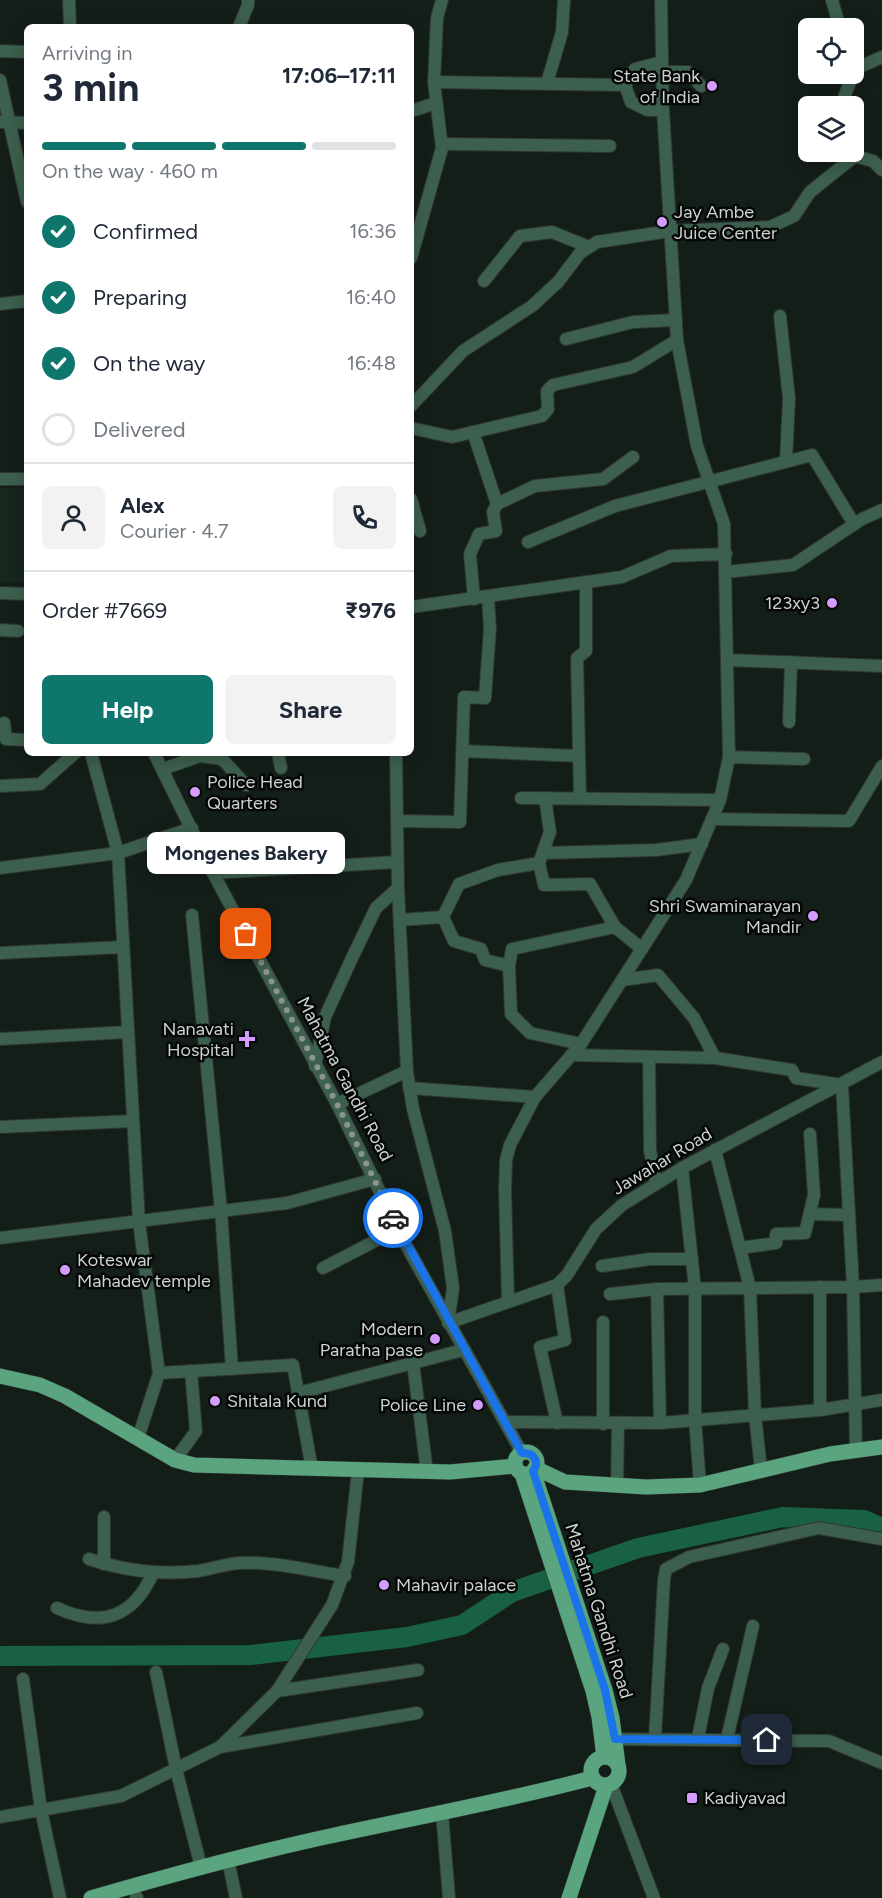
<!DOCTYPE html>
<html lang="en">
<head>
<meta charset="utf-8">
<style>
  body { margin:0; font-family:Figtree,sans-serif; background:#f2f2f3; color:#1f2937; height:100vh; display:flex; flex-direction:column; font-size:22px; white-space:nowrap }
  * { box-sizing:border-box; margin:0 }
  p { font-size:20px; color:#747a83 }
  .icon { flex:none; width:33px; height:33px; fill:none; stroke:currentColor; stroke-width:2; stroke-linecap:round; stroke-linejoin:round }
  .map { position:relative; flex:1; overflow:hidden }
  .panel { position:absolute; left:24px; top:24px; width:390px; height:732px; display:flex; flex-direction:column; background:#fff; border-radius:9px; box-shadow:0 3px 15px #0003 }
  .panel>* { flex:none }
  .fabs { position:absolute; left:798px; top:18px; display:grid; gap:12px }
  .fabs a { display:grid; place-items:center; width:66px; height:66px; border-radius:9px; background:#fff; box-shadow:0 3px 15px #0003; font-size:30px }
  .pin { position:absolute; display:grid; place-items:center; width:51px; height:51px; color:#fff; margin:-26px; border-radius:12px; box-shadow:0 3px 9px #0006 }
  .courier { position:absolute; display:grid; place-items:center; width:60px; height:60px; margin:-30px; border:4px solid #1a73e8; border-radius:50%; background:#fff; color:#222; box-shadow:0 2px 8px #0007 }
  .bubble { position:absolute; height:42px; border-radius:9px; background:#fff; box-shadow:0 3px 15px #0003; font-size:20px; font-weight:700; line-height:42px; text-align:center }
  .summary em { font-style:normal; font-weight:700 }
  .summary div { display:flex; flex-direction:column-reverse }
  .summary { display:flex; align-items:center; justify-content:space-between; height:102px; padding:0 18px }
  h1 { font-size:39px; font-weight:700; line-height:45px }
  .bar { display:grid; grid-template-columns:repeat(4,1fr); gap:9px 6px; align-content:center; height:72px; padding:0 18px }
  .bar i { height:8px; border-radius:4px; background:#e0e1e3 }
  .bar .current { background:#0f766e }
  .bar p { grid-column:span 4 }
  .line { display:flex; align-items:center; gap:15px; padding:0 18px; border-top:2px solid #e0e1e3 }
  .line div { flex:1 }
  .round { display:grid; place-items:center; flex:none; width:63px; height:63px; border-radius:9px; background:#f2f2f3 }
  ol { padding:0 18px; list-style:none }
  li { display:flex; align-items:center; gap:18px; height:66px }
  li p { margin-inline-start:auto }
  li .icon { padding:6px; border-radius:50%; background:#0f766e; color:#fff; stroke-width:4 }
  li:last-child { color:#747a83 }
  li i { width:33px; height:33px; border:3px solid #e0e1e3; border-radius:50% }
  .cta { display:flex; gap:12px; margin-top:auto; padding:12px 18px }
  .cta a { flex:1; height:69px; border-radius:9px; background:#0f766e; color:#fff; font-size:24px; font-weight:700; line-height:69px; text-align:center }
  .cta a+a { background:#f2f2f3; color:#1f2937 }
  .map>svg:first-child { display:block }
  .built { fill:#16271e }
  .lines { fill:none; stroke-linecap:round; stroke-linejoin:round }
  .river { stroke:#186142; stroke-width:20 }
  .minor-casing { stroke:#2e3732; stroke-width:14 }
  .major-casing { stroke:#2e3732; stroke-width:16 }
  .minor { stroke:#3d5f4d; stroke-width:12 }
  .major { stroke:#5aa47f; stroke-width:15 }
  .done { stroke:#8c948f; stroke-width:6; stroke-dasharray:0 10.8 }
  .route { stroke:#1a73e8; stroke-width:8 }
  .poi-dot { fill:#d49cfc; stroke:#040705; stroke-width:2 }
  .labels { text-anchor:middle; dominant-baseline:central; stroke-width:5; stroke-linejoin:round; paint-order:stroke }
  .poi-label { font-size:18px; fill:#ccd3cf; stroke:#040705; text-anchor:end }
  .street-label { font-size:18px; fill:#ccd3cf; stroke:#040705 }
</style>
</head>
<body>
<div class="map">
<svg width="882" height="1898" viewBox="0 0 882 1898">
  <rect width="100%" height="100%" fill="#141e18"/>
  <polygon class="built" points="0,488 27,488 27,583 0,582"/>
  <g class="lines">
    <polyline class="river" points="0,1656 251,1655 407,1637 462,1625 512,1592 638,1548 783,1517 864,1520 882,1528"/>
    <g class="minor-casing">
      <g id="minor">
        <polyline points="69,0 70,27"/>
        <polyline points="832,0 840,28"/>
        <polyline points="239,27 248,5 248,0"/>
        <polyline points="0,51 27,52"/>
        <polyline points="662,72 688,72 701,86"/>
        <polyline points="854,73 855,69 882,57"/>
        <polyline points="0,80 27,202"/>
        <polyline points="434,82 625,85"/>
        <polyline points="547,83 562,32 564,0"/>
        <polyline points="625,85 631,102 647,110 663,110"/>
        <polyline points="625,85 635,69 662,62"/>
        <polyline points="844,106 843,100 853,74"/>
        <polyline points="411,111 436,103"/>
        <polyline points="0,122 27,123"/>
        <polyline points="442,144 610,146"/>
        <polyline points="411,258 442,148 434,82 437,18 442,0"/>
        <polyline points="484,281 520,236 552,232 589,247"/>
        <polyline points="0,304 27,301"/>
        <polyline points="780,316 789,398 786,461"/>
        <polyline points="566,339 633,322 676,320"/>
        <polyline points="411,406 463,351 532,306 558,282 580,253 597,242 670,231 770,227 794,216 810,192 855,156 873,161 882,170"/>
        <polyline points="411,428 452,437 542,416 548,409 547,391 553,385 633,367 677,340"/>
        <polyline points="473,432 497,504 493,512 496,531 479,534 470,554 474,599"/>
        <polyline points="0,479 27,479"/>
        <polyline points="411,499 420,531"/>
        <polyline points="497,504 535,486 603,479 633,457"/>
        <polyline points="528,542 615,506 812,455 854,524"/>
        <polyline points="726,572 793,565 862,519 882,510"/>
        <polyline points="0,593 27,594"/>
        <polyline points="411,607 622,577 671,556 726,554"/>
        <polyline points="0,630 18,631"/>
        <polyline points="727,660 882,666"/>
        <polyline points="789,722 791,662"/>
        <polyline points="0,724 4,723 6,739 27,740"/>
        <polyline points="463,751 579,756"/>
        <polyline points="91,753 118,853 139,1222 159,1373 138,1438"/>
        <polyline points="154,753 213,873 337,1104 406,1245 522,1453"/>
        <polyline points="278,753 281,768"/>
        <polyline points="396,753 398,888 407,1071 413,1109 445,1231 453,1288 448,1323 557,1285 567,1275 596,1229 622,1205 682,1168 882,1062"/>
        <polyline points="729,757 804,759"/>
        <polyline points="163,769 200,756 222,759 246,785"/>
        <polyline points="0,786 40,784 75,753"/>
        <polyline points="521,798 720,800"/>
        <polyline points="580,798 577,658 586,651 586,582"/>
        <polyline points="712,819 849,821 882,766"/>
        <polyline points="398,821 460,822 464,697 485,698 490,628 488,597"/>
        <polyline points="543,853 656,850 702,844"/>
        <polyline points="539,863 544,885 590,884 615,927"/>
        <polyline points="0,868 118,853 192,828"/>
        <polyline points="213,873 397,862"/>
        <polyline points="192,915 221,1211 232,1369"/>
        <polyline points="443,917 459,884 498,870 539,863 550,832 545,798"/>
        <polyline points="400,920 443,917 454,941 481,949 485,960 509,966 511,1014 530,1033 581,1044"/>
        <polyline points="0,953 123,947"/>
        <polyline points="509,966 512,949 615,927 642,949"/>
        <polyline points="622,980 658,975 694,1018 715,1058"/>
        <polyline points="0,1039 128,1032"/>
        <polyline points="571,1055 715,1058 792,1070 796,1078 842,1085 853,1287 856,1450"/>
        <polyline points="649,1057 650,1150 656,1183"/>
        <polyline points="315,1066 325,1017 352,958 376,908 398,888"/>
        <polyline points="409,1088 535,1097"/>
        <polyline points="337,1104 407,1071"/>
        <polyline points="0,1127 133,1121"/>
        <polyline points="715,1150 750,1288 755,1415 761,1470"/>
        <polyline points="682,1168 695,1289 695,1419 700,1485"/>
        <polyline points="810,1214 849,1215"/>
        <polyline points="0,1238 287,1203 375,1179"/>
        <polyline points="740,1248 776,1243 776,1234 805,1233 814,1195 810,1134"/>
        <polyline points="602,1266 650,1259 692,1259"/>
        <polyline points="323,1268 398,1229"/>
        <polyline points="557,1285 565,1340 540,1347 557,1423"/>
        <polyline points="657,1289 660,1423"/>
        <polyline points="610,1294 657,1289 853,1287 882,1285"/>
        <polyline points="508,1300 505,1190 506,1160 510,1145 535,1097 581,1044 686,880 720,800 729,757 724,524 697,446 677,340 663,110 661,0"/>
        <polyline points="413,1363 427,1472"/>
        <polyline points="159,1373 293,1365 312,1469"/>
        <polyline points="298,1393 463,1350"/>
        <polyline points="820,1410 820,1287"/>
        <polyline points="505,1422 660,1423 820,1410 882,1400"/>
        <polyline points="603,1424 603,1322"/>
        <polyline points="175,1460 196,1431 191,1371"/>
        <polyline points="617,1486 618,1424"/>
        <polyline points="104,1517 104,1564"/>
        <path d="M89 1559C126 1571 159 1575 198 1571 212 1569 225 1564 239 1563 274 1561 311 1571 345 1576"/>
        <path d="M57 1608C101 1628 133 1618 153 1573"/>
        <polyline points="156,1672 176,1769 201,1867"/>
        <polyline points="23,1679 41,1810 60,1898"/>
        <polyline points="277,1691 418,1670"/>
        <polyline points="655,1738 664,1579 666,1569 689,1557 819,1528 882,1539"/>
        <polyline points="698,1738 708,1688 723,1649"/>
        <polyline points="605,1739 829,1741 882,1763"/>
        <polyline points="727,1739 753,1626"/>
        <polyline points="220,1747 417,1713"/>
        <polyline points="611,1784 654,1898"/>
        <polyline points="442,1812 449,1898"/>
        <polyline points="0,1817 121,1796 220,1747 277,1691 332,1605 348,1562 358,1471"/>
        <polyline points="228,1860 236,1898"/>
        <polyline points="136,1896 137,1898"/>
      </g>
    </g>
    <g class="major-casing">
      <g id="major">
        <polyline points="0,1376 40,1385 65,1396 175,1460 194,1465 450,1472 515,1466"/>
        <circle cx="526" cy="1463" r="11"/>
        <polyline points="535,1468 565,1482 646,1487 700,1485 830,1454 882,1447"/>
        <polyline points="533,1471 605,1690 612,1718 618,1765"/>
        <polyline points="522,1474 593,1691 599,1717 604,1757"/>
        <circle cx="605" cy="1771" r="14"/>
        <path d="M91 1898C167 1876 244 1855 321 1838 411 1818 502 1802 592 1778"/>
        <polyline points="569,1898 606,1786"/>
      </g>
    </g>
    <use href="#minor" class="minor"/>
    <use href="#major" class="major"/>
  </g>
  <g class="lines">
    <polyline class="done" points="246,934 337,1104 393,1218"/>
    <path class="route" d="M393 1218 522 1453C534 1452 540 1462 533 1471L605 1690 615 1739 767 1740"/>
  </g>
  <g class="poi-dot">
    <circle cx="712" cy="86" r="6"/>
    <circle cx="662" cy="222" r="6"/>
    <circle cx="832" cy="603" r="6"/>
    <circle cx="195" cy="792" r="6"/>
    <circle cx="813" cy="916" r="6"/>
    <path d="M244 1030h6v6h6v6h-6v6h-6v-6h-6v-6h6z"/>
    <circle cx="65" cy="1270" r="6"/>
    <circle cx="435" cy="1339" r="6"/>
    <circle cx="215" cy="1401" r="6"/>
    <circle cx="478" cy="1405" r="6"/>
    <circle cx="384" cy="1585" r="6"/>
    <rect x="686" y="1792" width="12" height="12" rx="3"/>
  </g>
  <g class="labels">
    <g class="poi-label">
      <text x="700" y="76">State Bank<tspan x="700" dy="21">of India</tspan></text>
      <text x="674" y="212" text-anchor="start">Jay Ambe<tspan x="674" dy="21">Juice Center</tspan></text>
      <text x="820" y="603">123xy3</text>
      <text x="207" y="782" text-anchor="start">Police Head<tspan x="207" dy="21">Quarters</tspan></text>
      <text x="801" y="906">Shri Swaminarayan<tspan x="801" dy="21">Mandir</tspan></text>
      <text x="234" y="1029">Nanavati<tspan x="234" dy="21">Hospital</tspan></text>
      <text x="77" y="1260" text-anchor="start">Koteswar<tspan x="77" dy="21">Mahadev temple</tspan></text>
      <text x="423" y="1329">Modern<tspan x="423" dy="21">Paratha pase</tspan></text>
      <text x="227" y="1401" text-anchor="start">Shitala Kund</text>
      <text x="466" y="1405">Police Line</text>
      <text x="396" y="1585" text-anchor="start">Mahavir palace</text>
      <text x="704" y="1798" text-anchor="start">Kadiyavad</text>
    </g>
    <g class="street-label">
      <text transform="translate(345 1079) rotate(62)">Mahatma Gandhi Road</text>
      <text transform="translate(662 1161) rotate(-31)">Jawahar Road</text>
      <text transform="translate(599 1611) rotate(72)">Mahatma Gandhi Road</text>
    </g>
  </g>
</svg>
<div class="fabs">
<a><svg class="icon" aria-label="locate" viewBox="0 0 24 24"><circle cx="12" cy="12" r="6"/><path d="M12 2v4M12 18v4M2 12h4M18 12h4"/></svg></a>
<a><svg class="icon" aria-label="layers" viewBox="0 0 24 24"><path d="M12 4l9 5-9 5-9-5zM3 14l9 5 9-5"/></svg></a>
</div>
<div class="pin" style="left:246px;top:934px;background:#ea580c"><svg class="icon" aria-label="bag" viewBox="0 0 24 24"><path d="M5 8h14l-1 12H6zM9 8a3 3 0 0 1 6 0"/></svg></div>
<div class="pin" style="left:767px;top:1740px;background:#1f2937"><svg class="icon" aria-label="home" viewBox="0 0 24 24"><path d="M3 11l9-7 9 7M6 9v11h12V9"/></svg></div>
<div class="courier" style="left:393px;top:1218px"><svg class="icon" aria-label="car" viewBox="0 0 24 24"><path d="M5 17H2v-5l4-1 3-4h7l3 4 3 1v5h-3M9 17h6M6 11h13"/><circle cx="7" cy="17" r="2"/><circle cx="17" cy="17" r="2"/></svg></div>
<div class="bubble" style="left:147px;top:832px;width:198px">Mongenes Bakery</div>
<section class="panel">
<div class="summary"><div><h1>3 min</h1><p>Arriving in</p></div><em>17:06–17:11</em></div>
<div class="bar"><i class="current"></i><i class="current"></i><i class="current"></i><i></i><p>On the way · 460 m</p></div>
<ol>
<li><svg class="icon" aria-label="check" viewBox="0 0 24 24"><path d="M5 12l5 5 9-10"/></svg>Confirmed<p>16:36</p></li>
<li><svg class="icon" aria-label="check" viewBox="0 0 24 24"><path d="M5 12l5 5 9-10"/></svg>Preparing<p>16:40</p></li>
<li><svg class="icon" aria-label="check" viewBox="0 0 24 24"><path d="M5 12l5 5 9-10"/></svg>On the way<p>16:48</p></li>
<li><i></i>Delivered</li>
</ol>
<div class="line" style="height:108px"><a class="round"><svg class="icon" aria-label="person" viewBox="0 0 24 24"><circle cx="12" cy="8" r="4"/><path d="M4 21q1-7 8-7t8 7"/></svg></a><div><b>Alex</b><p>Courier · 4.7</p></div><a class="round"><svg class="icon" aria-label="phone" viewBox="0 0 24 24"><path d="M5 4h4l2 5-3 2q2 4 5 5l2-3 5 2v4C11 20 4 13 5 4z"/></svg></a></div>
<div class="line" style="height:78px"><div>Order #7669</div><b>₹976</b></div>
<div class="cta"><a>Help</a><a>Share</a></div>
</section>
</div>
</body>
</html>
